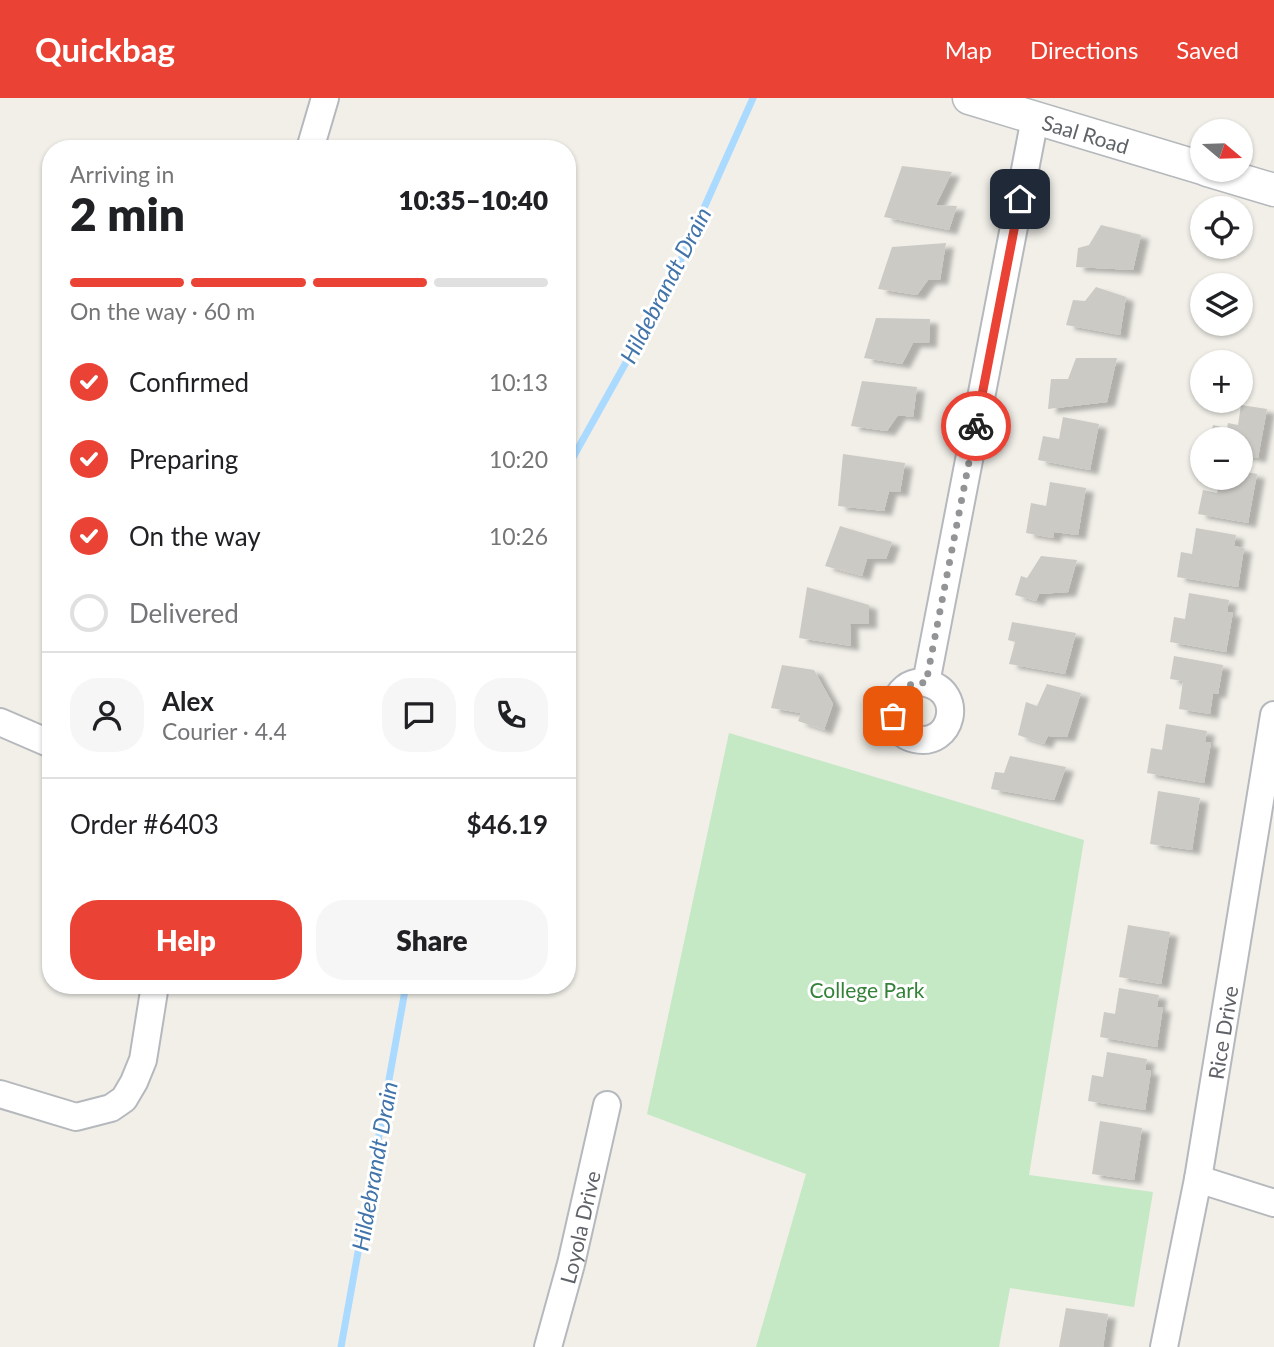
<!DOCTYPE html>
<html lang="en">
<head>
<meta charset="utf-8">
<style>
  body { margin:0; font-family:Lato,sans-serif; background:#f6f6f6; color:#202124; height:100vh; display:flex; flex-direction:column; font-size:26px; white-space:nowrap }
  * { box-sizing:border-box; margin:0 }
  p { font-size:23px; color:#757577 }
  .icon { flex:none; width:38px; height:38px; fill:none; stroke:currentColor; stroke-width:2; stroke-linecap:round; stroke-linejoin:round }
  .map { position:relative; flex:1; overflow:hidden }
  .panel { position:absolute; left:42px; top:42px; width:534px; height:854px; display:flex; flex-direction:column; background:#fff; border-radius:28px; box-shadow:0 2px 5px #0004 }
  .panel>* { flex:none }
  .needle { width:46px; rotate:109deg }
  .tools { position:absolute; left:1190px; top:21px; display:grid; gap:14px }
  .tools a { display:grid; place-items:center; width:63px; height:63px; border-radius:50%; background:#fff; box-shadow:0 2px 5px #0004; font-size:35px }
  .pin { position:absolute; display:grid; place-items:center; width:60px; height:60px; color:#fff; margin:-30px; border-radius:14px; box-shadow:0 4px 10px #0006 }
  .courier { position:absolute; display:grid; place-items:center; width:70px; height:70px; margin:-35px; border:5px solid #ea4335; border-radius:50%; background:#fff; color:#222; box-shadow:0 2px 9px #0007 }
  .summary em { font-style:normal; font-weight:800 }
  .summary div { display:flex; flex-direction:column-reverse }
  .summary { display:flex; align-items:center; justify-content:space-between; height:119px; padding:0 28px }
  h1 { font-size:46px; font-weight:800; line-height:52px }
  .bar { display:grid; grid-template-columns:repeat(4,1fr); gap:10px 7px; align-content:center; height:84px; padding:0 28px }
  .bar i { height:9px; border-radius:5px; background:#e0e0e0 }
  .bar .active { background:#ea4335 }
  .bar p { grid-column:span 4 }
  .line { display:flex; align-items:center; gap:18px; padding:0 28px; border-top:2px solid #e0e0e0 }
  .line div { flex:1 }
  .round { display:grid; place-items:center; flex:none; width:74px; height:74px; border-radius:28px; background:#f6f6f6 }
  ol { padding:0 28px; list-style:none }
  li { display:flex; align-items:center; gap:21px; height:77px }
  li p { margin-inline-start:auto }
  li .icon { padding:7px; border-radius:50%; background:#ea4335; color:#fff; stroke-width:4 }
  li:last-child { color:#757577 }
  li i { width:38px; height:38px; border:4px solid #e0e0e0; border-radius:50% }
  .cta { display:flex; gap:14px; margin-top:auto; padding:14px 28px }
  .cta a { flex:1; height:80px; border-radius:28px; background:#ea4335; color:#fff; font-size:28px; font-weight:800; line-height:80px; text-align:center }
  .cta a+a { background:#f6f6f6; color:#202124 }
  header { display:flex; align-items:center; gap:42px; box-sizing:border-box; height:98px; padding:0 35px; background:#ea4335; color:#fff }
  header strong { font-size:33px }
  nav { display:flex; gap:38px; margin-inline-start:auto; font-size:24px }
  .map>svg:first-child { display:block }
  .green { fill:#c5e8c5 }
  .lines { fill:none; stroke-linecap:round; stroke-linejoin:round }
  .stream { stroke:#aadaff; stroke-width:7 }
  .building { fill:#cccac5; filter:url(#shadow) }
  .minor-casing { stroke:#b5b8bc; stroke-width:30 }
  .tertiary-casing { stroke:#b5b8bc; stroke-width:35 }
  .minor { stroke:#fff; stroke-width:26 }
  .tertiary { stroke:#fff; stroke-width:32 }
  .done { stroke:#929495; stroke-width:7; stroke-dasharray:0 12.6 }
  .route { stroke:#ea4335; stroke-width:9 }
  .labels { text-anchor:middle; dominant-baseline:central; stroke-width:6; stroke-linejoin:round; paint-order:stroke }
  .street-label { font-size:21px; fill:#5f6368; stroke:#fff }
  .park-label { font-size:21px; fill:#348238; stroke:#fff }
  .water-label { font-size:23px; font-style:italic; fill:#4174aa; stroke:#fff }
</style>
</head>
<body>
<header>
<strong>Quickbag</strong>
<nav><a>Map</a><a>Directions</a><a>Saved</a></nav>
</header>
<div class="map">
<svg width="1274" height="1249" viewBox="0 0 1274 1249">
  <defs>
    <filter id="shadow"><feDropShadow dx="8" dy="4.5" stdDeviation="2" flood-color="#0004"/></filter>
  </defs>
  <rect width="100%" height="100%" fill="#f1efe8"/>
  <polygon class="green" points="729,635 1084,742 1029,1077 1153,1094 1134,1209 1010,1190 999,1249 756,1249 806,1076 647,1016"/>
  <g class="lines">
    <g class="stream">
      <polyline points="567,370 671,184 753,0"/>
      <polyline points="341,1249 406,887"/>
    </g>
  </g>
  <g class="building">
    <polygon points="902,68 952,74 936,107 957,108 949,132 884,119"/>
    <polygon points="1101,127 1141,137 1133,172 1076,169 1078,150 1089,147"/>
    <polygon points="946,145 940,182 928,182 917,197 878,191 892,149"/>
    <polygon points="1096,189 1126,199 1120,237 1066,227 1073,202 1085,203"/>
    <polygon points="876,220 930,221 929,245 913,245 902,266 864,260"/>
    <polygon points="1076,260 1117,260 1107,304 1048,311 1051,281 1068,281"/>
    <polygon points="862,283 917,289 913,319 898,317 887,333 851,328"/>
    <polygon points="1241,307 1267,311 1258,360 1241,357 1241,341 1210,341 1213,327 1227,330 1228,325 1238,327"/>
    <polygon points="1063,319 1099,326 1090,372 1038,362 1043,338 1059,341"/>
    <polygon points="843,356 905,365 900,394 889,393 884,413 838,408"/>
    <polygon points="1241,373 1257,376 1248,425 1198,416 1203,392 1217,395 1218,390 1227,391 1230,380 1241,380"/>
    <polygon points="1050,384 1086,390 1078,437 1054,434 1053,440 1026,435 1031,405 1046,408"/>
    <polygon points="840,428 892,444 886,461 867,461 862,478 825,468"/>
    <polygon points="1196,430 1236,437 1234,448 1244,450 1238,489 1177,479 1181,454 1192,456"/>
    <polygon points="1041,458 1077,462 1068,494 1039,496 1036,503 1015,497 1021,478 1027,480"/>
    <polygon points="807,489 869,507 869,526 850,526 851,548 799,540"/>
    <polygon points="1189,495 1229,502 1227,514 1233,514 1226,554 1170,544 1174,519 1185,521"/>
    <polygon points="1012,524 1076,535 1065,576 1009,566 1015,544 1008,542"/>
    <polygon points="1174,558 1223,567 1218,596 1213,595 1210,616 1179,611 1183,583 1170,581"/>
    <polygon points="782,567 814,572 833,606 824,632 798,623 801,615 771,610"/>
    <polygon points="1047,586 1081,595 1067,639 1048,638 1044,646 1018,637 1026,604 1037,608"/>
    <polygon points="1166,626 1207,633 1205,644 1211,645 1204,685 1147,675 1151,650 1162,652"/>
    <polygon points="1010,658 1066,669 1054,702 991,691 995,674 1004,675"/>
    <polygon points="1158,693 1200,700 1192,752 1150,746"/>
    <polygon points="1128,827 1170,834 1161,886 1119,879"/>
    <polygon points="1119,890 1159,897 1157,909 1163,909 1157,949 1100,939 1104,914 1115,916"/>
    <polygon points="1107,954 1147,961 1145,972 1151,973 1145,1012 1088,1003 1092,977 1103,979"/>
    <polygon points="1100,1023 1142,1030 1134,1082 1092,1076"/>
    <polygon points="1066,1210 1108,1216 1103,1249 1059,1249"/>
  </g>
  <g class="lines">
    <g class="minor-casing">
      <g id="minor">
        <polyline points="310,51 325,0"/>
        <path d="M926 585C966 594 952 650 915 641 880 633 892 579 926 585L1035 20"/>
        <polyline points="0,624 51,646"/>
        <polyline points="0,996 76,1019 111,1010 124,1001 134,984 143,962 155,887"/>
        <polyline points="1198,1081 1274,1105"/>
        <path id="s1" d="M548 1249 571 1166 607 1007"/>
        <path id="s2" d="M1164 1249 1198 1081 1274 617"/>
      </g>
    </g>
    <g class="tertiary-casing">
      <g id="tertiary">
        <path id="s3" d="M969 0 1202 70"/>
        <polyline points="1207,72 1274,92"/>
      </g>
    </g>
    <use href="#minor" class="minor"/>
    <use href="#tertiary" class="tertiary"/>
  </g>
  <g class="lines">
    <path class="done" d="M893 618C893 598 906 582 926 585L976 328"/>
    <polyline class="route" points="976,328 1020,101"/>
  </g>
  <g class="labels">
    <g class="street-label">
      <text stroke="none"><textPath href="#s3" startOffset="122">Saal Road</textPath></text>
      <text stroke="none"><textPath href="#s2" startOffset="320">Rice Drive</textPath></text>
      <text stroke="none"><textPath href="#s1" startOffset="124">Loyola Drive</textPath></text>
    </g>
    <g class="park-label">
      <text x="867" y="891">College Park</text>
    </g>
    <g class="water-label">
      <text transform="translate(665 187) rotate(-63)">Hildebrandt Drain</text>
      <text transform="translate(374 1068) rotate(-80)">Hildebrandt Drain</text>
    </g>
  </g>
</svg>
<div class="tools">
<a><svg class="needle" viewBox="-14 -14 28 28"><path d="M0-13l5 13h-10z" fill="#e53935"/><path d="M0 13l5-13h-10z" fill="#757577"/></svg></a>
<a><svg class="icon" aria-label="locate" viewBox="0 0 24 24"><circle cx="12" cy="12" r="6"/><path d="M12 2v4M12 18v4M2 12h4M18 12h4"/></svg></a>
<a><svg class="icon" aria-label="layers" viewBox="0 0 24 24"><path d="M12 4l9 5-9 5-9-5zM3 14l9 5 9-5"/></svg></a>
<a>+</a>
<a>−</a>
</div>
<div class="pin" style="left:893px;top:618px;background:#ea580c"><svg class="icon" aria-label="bag" viewBox="0 0 24 24"><path d="M5 8h14l-1 12H6zM9 8a3 3 0 0 1 6 0"/></svg></div>
<div class="pin" style="left:1020px;top:101px;background:#1f2937"><svg class="icon" aria-label="home" viewBox="0 0 24 24"><path d="M3 11l9-7 9 7M6 9v11h12V9"/></svg></div>
<div class="courier" style="left:976px;top:328px"><svg class="icon" aria-label="bike" viewBox="0 0 24 24"><circle cx="6" cy="16" r="4"/><circle cx="18" cy="16" r="4"/><path d="M6 16l4-8h5l3 8M10 8l3 8H6M13 5h3"/></svg></div>
<section class="panel">
<div class="summary"><div><h1>2 min</h1><p>Arriving in</p></div><em>10:35–10:40</em></div>
<div class="bar"><i class="active"></i><i class="active"></i><i class="active"></i><i></i><p>On the way · 60 m</p></div>
<ol>
<li><svg class="icon" aria-label="check" viewBox="0 0 24 24"><path d="M5 12l5 5 9-10"/></svg>Confirmed<p>10:13</p></li>
<li><svg class="icon" aria-label="check" viewBox="0 0 24 24"><path d="M5 12l5 5 9-10"/></svg>Preparing<p>10:20</p></li>
<li><svg class="icon" aria-label="check" viewBox="0 0 24 24"><path d="M5 12l5 5 9-10"/></svg>On the way<p>10:26</p></li>
<li><i></i>Delivered</li>
</ol>
<div class="line" style="height:126px"><a class="round"><svg class="icon" aria-label="person" viewBox="0 0 24 24"><circle cx="12" cy="8" r="4"/><path d="M4 21q1-7 8-7t8 7"/></svg></a><div><b>Alex</b><p>Courier · 4.4</p></div><a class="round"><svg class="icon" aria-label="chat" viewBox="0 0 24 24"><path d="M4 5h16v11H9l-5 4z"/></svg></a><a class="round"><svg class="icon" aria-label="phone" viewBox="0 0 24 24"><path d="M5 4h4l2 5-3 2q2 4 5 5l2-3 5 2v4C11 20 4 13 5 4z"/></svg></a></div>
<div class="line" style="height:91px"><div>Order #6403</div><b>$46.19</b></div>
<div class="cta"><a>Help</a><a>Share</a></div>
</section>
</div>
</body>
</html>
